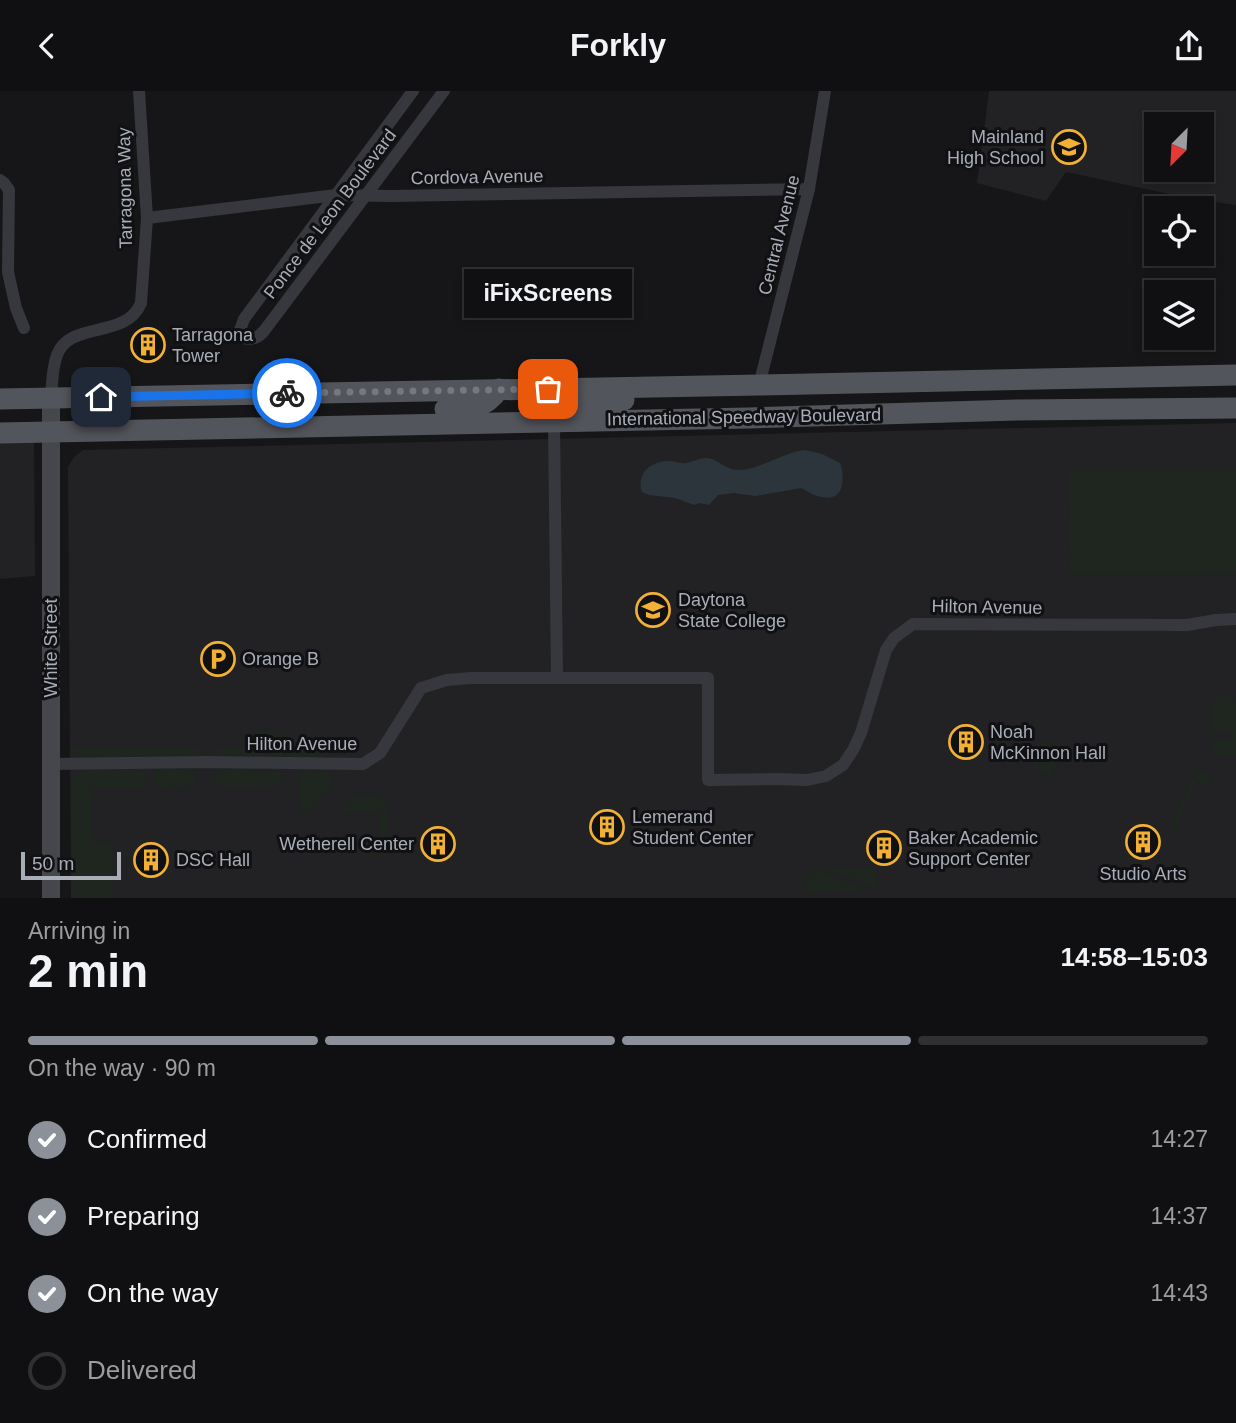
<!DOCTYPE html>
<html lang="en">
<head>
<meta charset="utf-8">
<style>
  body { margin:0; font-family:Helvetica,sans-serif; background:#1e1e20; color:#f1f3f6; height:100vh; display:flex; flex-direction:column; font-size:26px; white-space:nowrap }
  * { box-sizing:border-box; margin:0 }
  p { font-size:23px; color:#9c9d9f }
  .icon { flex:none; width:38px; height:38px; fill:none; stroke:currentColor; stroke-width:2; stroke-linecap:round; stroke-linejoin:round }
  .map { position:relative; height:807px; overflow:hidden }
  .sheet { display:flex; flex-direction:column; background:#101012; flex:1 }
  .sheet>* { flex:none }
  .needle { width:46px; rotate:204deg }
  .buttons { position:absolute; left:1144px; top:21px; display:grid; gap:14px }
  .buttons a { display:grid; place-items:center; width:70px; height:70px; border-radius:0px; background:#101012; box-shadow:0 4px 10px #0003,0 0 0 2px #303032; font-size:35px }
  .scale { position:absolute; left:21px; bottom:18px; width:100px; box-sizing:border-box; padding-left:7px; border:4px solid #a8adb8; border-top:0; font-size:19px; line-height:24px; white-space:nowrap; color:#a8adb8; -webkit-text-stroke:5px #111113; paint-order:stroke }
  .pin { position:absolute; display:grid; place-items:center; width:60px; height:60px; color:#fff; margin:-30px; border-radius:14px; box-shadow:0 4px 10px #0006 }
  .courier { position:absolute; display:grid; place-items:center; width:70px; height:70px; margin:-35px; border:5px solid #1a73e8; border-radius:50%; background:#fff; color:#222; box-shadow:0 2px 9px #0007 }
  .bubble { position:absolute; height:49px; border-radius:0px; background:#101012; box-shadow:0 4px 10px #0003,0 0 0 2px #303032; font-size:23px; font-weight:600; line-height:49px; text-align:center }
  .summary em { font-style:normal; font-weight:600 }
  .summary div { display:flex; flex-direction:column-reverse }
  .summary { display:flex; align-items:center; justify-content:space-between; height:119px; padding:0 28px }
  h1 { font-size:46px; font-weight:600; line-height:52px }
  .bar { display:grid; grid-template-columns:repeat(4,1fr); gap:10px 7px; align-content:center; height:84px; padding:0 28px }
  .bar i { height:9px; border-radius:5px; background:#303032 }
  .bar .selected { background:#8c9099 }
  .bar p { grid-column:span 4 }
  ol { padding:0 28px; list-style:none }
  li { display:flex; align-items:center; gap:21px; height:77px }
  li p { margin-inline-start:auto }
  li .icon { padding:7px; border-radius:50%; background:#8c9099; color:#fff; stroke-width:4 }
  li:last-child { color:#9c9d9f }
  li i { width:38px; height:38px; border:4px solid #303032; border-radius:50% }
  header { display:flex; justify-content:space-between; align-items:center; height:91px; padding:0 28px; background:#101012; font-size:32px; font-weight:600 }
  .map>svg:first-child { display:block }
  .built { fill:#222225; fill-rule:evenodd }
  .green { fill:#1e261f }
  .water { fill:#2c353c }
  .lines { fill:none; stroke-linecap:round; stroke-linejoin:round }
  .street { stroke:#37383d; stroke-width:12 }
  .secondary { stroke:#45474d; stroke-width:18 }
  .primary { stroke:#53555c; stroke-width:21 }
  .done { stroke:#757880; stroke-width:7; stroke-dasharray:0 12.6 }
  .route { stroke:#1a73e8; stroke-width:9 }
  .labels { text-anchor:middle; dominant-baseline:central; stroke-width:6; stroke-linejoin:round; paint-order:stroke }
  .poi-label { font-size:18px; fill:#a8adb8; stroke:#111113; text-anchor:start }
  .street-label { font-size:18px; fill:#a8adb8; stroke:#111113 }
</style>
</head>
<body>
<header><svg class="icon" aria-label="back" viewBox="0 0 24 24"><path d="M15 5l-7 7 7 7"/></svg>Forkly<svg class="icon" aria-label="share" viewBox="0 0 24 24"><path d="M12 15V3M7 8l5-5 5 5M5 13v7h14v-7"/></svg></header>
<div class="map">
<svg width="1236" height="807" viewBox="0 0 1236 807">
  <rect width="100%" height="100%" fill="#161618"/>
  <g class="built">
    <path d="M989 0H1236V114L1193 108 1066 81 1046 110 977 92ZM1157 33H1202V79H1157Z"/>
    <polygon points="1236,332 1236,807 71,807 68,376 74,366 83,359"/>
    <polygon points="0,349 34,350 35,485 0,488"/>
  </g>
  <g class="green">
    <polygon points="1236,379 1236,483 1070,484 1069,380"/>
    <polygon points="1210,606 1233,606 1233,611 1236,611 1236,664 1211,664 1211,648 1231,648 1232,639 1210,639"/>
    <path d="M254 641H279L281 643V653C271 658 262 657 252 653V642Z"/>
    <polygon points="1042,651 1051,654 1051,664 1031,669 1032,660"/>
    <polygon points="200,656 197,664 84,666 80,666 79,663 76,663 75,665 70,661 71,657"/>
    <polygon points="215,656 251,656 267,660 283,657 333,658 332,663 328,667 219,664"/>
    <path d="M1052 667H1056C1056 674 1058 681 1051 686L1031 677 1034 671Z"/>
    <path d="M221 678 280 681C287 687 282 692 276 695H219L214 690C214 684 216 681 221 678Z"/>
    <polygon points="154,679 190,679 195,681 198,687 193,695 154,696"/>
    <polygon points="81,680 145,680 145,696 91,696 92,751 112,751 113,786 111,786 111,803 113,803 113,807 73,807 71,685 74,683 75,685 81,683"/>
    <path d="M303 681C309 682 321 679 327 682 343 690 314 714 308 720L304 721 299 715V687Z"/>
    <polygon points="1195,681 1211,682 1212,686 1208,694 1197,690 1174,740 1170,738"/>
    <path d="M377 705 388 718 387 765 378 764 380 721 341 720C349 702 359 706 377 705Z"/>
    <polygon points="827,777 877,777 877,796 875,798"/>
    <polygon points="812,778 817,778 867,800 802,801"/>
  </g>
  <path class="water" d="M805 359 822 363 840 372C846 390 843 413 818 405 812 404 807 400 802 397L755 405 734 402 718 404 709 414 700 412 694 414 675 407 649 404 642 401C636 382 651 370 669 370 675 370 680 373 686 372 693 371 699 367 707 367 718 368 726 379 737 379 758 380 783 361 805 359Z"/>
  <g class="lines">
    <g class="street">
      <path d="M413 0 244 228 240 239 243 247C253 249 258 247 264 240L444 0"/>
      <polyline points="0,89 4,92 9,99 8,181 16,217 24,237"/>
      <polyline points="147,127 336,104 391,105 809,98"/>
      <polyline points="759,294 809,98 825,0"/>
      <path d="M51 307C52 293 52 277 57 264 70 229 126 249 141 212L147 127 139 0"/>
      <polyline points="554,330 557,586"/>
      <polyline points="50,673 207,671 363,673 380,662 421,597 447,589 471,587 708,587 708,689 777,688 807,689 826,685 843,674 853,659 861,642 886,559 894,547 913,533 1187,534 1216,529 1236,528"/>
    </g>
    <polyline class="secondary" points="51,807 51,307"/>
    <g class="primary">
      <polyline points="0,308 759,294 1236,284"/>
      <path d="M445 318C469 318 485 319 499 298"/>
      <polyline points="558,327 584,313 609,309 624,309"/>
      <polyline points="0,342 749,327 1016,319 1236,317"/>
    </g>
  </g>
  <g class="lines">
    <polyline class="done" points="287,302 548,298"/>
    <polyline class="route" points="101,306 287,302"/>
  </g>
  <defs>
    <g id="school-ring" transform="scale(1.75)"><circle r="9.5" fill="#111113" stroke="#f2b134" stroke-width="1.5"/><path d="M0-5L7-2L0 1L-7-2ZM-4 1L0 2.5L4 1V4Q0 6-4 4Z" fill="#f2b134"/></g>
    <g id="building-ring" transform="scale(1.75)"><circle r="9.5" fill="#111113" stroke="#f2b134" stroke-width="1.5"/><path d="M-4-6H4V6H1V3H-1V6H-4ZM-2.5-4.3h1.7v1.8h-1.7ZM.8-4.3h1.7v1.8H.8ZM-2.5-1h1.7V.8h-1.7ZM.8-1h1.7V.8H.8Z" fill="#f2b134"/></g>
    <g id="university-ring" transform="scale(1.75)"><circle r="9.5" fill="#111113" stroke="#f2b134" stroke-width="1.5"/><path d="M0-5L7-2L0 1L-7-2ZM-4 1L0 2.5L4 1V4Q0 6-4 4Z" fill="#f2b134"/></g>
    <g id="parking-ring" transform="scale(1.75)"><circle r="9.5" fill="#111113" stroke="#f2b134" stroke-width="1.5"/><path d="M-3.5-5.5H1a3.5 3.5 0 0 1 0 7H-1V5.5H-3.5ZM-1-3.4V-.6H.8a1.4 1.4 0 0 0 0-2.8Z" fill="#f2b134"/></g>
  </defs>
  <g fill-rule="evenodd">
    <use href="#school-ring" x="1069" y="56"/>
    <use href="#building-ring" x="148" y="254"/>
    <use href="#university-ring" x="653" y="519"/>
    <use href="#parking-ring" x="218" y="568"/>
    <use href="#building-ring" x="966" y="651"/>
    <use href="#building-ring" x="607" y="736"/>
    <use href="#building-ring" x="1143" y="751"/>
    <use href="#building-ring" x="438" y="753"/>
    <use href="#building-ring" x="884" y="757"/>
    <use href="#building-ring" x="151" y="769"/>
  </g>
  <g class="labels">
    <g class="poi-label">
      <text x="1044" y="46" text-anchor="end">Mainland<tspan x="1044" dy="21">High School</tspan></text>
      <text x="172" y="244">Tarragona<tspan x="172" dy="21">Tower</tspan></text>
      <text x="678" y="509">Daytona<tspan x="678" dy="21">State College</tspan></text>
      <text x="242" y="568">Orange B</text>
      <text x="990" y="641">Noah<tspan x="990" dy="21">McKinnon Hall</tspan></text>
      <text x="632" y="726">Lemerand<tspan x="632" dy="21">Student Center</tspan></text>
      <text x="908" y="747">Baker Academic<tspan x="908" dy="21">Support Center</tspan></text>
      <text x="414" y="753" text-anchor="end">Wetherell Center</text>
      <text x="176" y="769">DSC Hall</text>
      <text x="1143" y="783" text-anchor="middle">Studio Arts</text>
    </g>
    <g class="street-label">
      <text transform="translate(477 86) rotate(-1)">Cordova Avenue</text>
      <text transform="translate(125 97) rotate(-91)">Tarragona Way</text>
      <text transform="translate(330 123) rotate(-53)">Ponce de Leon Boulevard</text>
      <text transform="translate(779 144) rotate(-76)">Central Avenue</text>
      <text transform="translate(744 326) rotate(-1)">International Speedway Boulevard</text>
      <text transform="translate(987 516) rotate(1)">Hilton Avenue</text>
      <text transform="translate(51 557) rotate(-90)">White Street</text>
      <text x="302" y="653">Hilton Avenue</text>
    </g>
  </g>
</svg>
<div class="buttons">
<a><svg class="needle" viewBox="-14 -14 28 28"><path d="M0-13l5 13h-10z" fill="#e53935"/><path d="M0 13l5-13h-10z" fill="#9c9d9f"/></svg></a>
<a><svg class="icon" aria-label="locate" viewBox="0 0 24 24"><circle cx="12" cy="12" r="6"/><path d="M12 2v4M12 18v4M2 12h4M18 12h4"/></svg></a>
<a><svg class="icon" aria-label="layers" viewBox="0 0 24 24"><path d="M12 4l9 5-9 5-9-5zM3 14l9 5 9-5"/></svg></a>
</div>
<div class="scale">50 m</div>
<div class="pin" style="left:548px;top:298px;background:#ea580c"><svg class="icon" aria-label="bag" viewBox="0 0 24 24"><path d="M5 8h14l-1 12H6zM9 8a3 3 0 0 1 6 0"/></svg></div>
<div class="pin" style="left:101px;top:306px;background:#1f2937"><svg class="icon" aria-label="home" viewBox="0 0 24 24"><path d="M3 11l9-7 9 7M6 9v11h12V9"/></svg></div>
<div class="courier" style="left:287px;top:302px"><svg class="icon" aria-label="bike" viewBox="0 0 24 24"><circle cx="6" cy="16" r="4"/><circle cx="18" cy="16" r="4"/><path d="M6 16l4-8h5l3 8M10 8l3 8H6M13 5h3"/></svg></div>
<div class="bubble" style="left:464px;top:178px;width:168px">iFixScreens</div>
</div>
<section class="sheet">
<div class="summary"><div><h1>2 min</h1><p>Arriving in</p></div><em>14:58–15:03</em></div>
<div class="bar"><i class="selected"></i><i class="selected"></i><i class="selected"></i><i></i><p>On the way · 90 m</p></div>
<ol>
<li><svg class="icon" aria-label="check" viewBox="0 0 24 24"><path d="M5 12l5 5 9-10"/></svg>Confirmed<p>14:27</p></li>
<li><svg class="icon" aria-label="check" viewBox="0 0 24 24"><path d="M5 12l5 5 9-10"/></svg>Preparing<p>14:37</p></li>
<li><svg class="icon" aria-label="check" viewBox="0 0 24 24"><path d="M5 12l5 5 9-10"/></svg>On the way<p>14:43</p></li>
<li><i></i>Delivered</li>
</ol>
</section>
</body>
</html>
